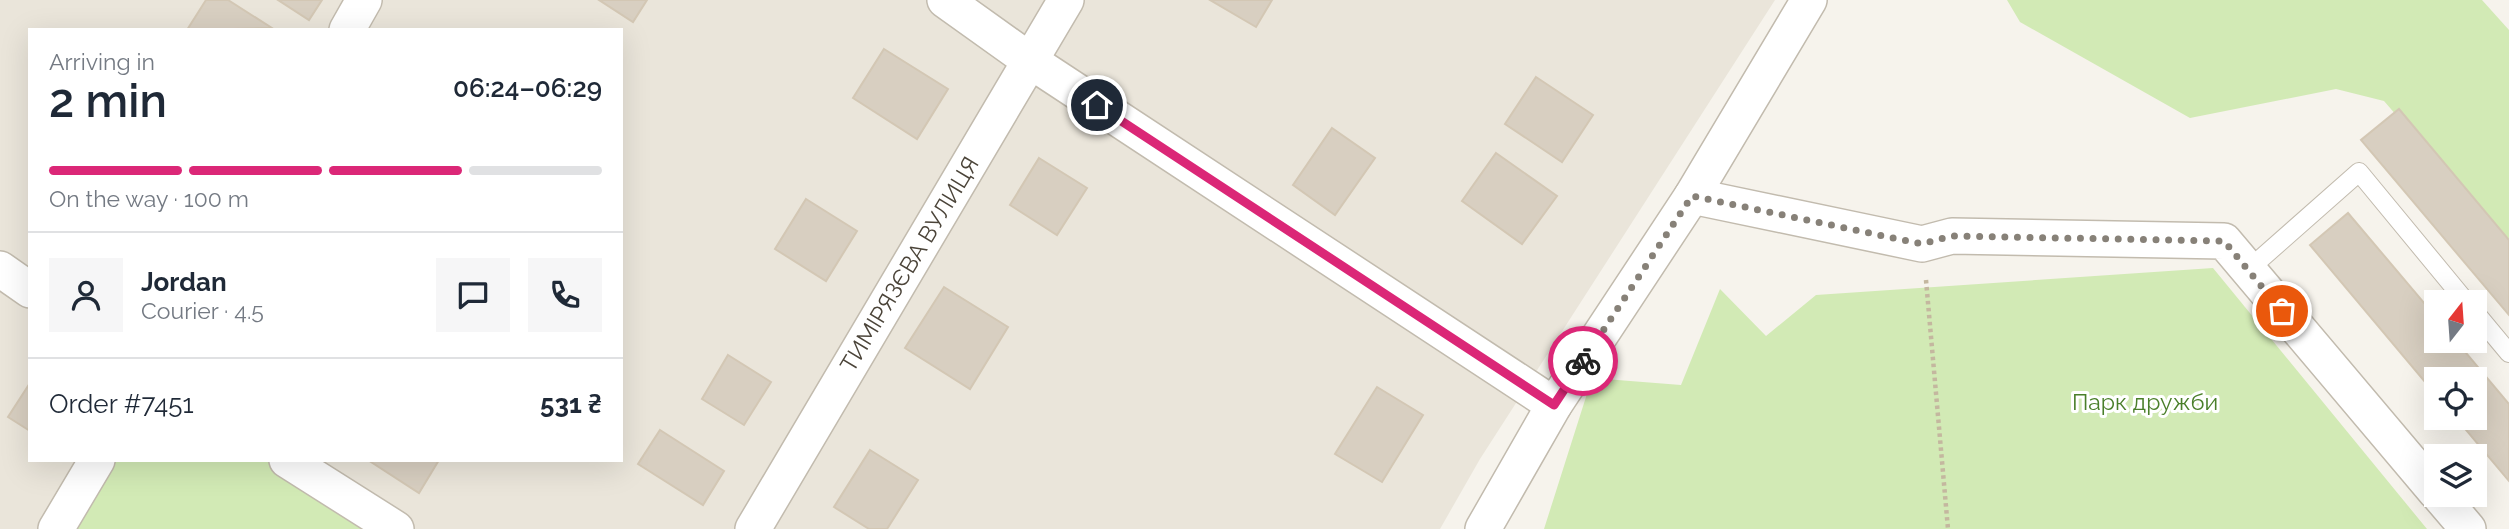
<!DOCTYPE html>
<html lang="en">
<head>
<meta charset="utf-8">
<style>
  body { margin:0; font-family:Raleway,sans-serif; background:#f6f6f7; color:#1f2937; height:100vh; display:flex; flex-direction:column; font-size:26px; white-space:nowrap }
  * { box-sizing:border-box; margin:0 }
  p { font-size:23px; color:#747a83 }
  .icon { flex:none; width:38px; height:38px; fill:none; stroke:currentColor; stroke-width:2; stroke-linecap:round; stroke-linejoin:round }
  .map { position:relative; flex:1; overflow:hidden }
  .drawer { position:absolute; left:28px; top:28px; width:595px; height:434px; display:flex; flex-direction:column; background:#fff; border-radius:0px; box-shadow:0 7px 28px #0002 }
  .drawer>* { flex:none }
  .needle { width:46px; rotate:17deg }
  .tools { position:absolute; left:2424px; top:290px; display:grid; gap:14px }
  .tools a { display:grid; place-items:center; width:63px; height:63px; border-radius:0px; background:#fff; box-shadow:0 7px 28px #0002; font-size:35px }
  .pin { position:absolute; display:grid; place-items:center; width:60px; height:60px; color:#fff; margin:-30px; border:4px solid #fff; border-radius:50%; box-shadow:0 2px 7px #0007 }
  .courier { position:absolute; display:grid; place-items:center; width:70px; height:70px; margin:-35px; border:5px solid #db2777; border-radius:50%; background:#fff; color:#222; box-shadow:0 2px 9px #0007 }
  .headline em { font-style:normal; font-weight:600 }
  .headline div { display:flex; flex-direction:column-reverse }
  .headline { display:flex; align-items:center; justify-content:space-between; height:119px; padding:0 21px }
  h1 { font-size:46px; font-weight:600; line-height:52px }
  .bar { display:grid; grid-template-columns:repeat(4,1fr); gap:10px 7px; align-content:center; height:84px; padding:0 21px }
  .bar i { height:9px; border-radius:5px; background:#e0e1e3 }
  .bar .current { background:#db2777 }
  .bar p { grid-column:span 4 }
  .line { display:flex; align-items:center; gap:18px; padding:0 21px; border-top:2px solid #e0e1e3 }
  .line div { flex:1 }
  .round { display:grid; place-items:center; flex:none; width:74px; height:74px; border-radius:0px; background:#f6f6f7 }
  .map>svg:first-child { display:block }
  .residential { fill:#eae5da; fill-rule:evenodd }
  .green { fill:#d2eab5 }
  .building { fill:#d8cfc1; stroke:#d3c7b4; stroke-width:2 }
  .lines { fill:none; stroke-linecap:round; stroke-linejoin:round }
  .lane-casing { stroke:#c2bbae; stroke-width:20 }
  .street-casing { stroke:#c2bbae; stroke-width:38 }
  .path { stroke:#c4b79f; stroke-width:4.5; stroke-dasharray:3.5 3.5; stroke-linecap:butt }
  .lane { stroke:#fff; stroke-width:18 }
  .street { stroke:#fff; stroke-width:35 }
  .done { stroke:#878178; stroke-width:7; stroke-dasharray:0 12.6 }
  .route { stroke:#db2777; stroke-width:9 }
  .labels { text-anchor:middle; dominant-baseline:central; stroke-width:6; stroke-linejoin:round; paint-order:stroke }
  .street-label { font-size:23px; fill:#4b4439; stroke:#fff }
  .park-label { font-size:23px; fill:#4a7f2a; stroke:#fff }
</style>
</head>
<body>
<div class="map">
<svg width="2509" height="529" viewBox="0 0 2509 529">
  <rect width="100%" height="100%" fill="#f6f3ec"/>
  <path class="residential" d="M0 0H1775L1480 459 1440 529H0ZM30 30H621V460H30Z"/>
  <g class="green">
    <polygon points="2007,0 2482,0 2509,30 2509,245 2384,101 2336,89 2190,118 2020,22"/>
    <polygon points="2213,268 2427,529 1544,529 1592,378 1681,385 1720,289 1766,336 1816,295"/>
    <polygon points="97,460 287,460 396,529 56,529"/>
  </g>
  <g class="building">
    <polygon points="206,0 228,0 272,28 187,30"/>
    <polygon points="278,0 322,0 309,20"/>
    <polygon points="599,0 647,0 633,22"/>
    <polygon points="1210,0 1272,0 1256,27"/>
    <polygon points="884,49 948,89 917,139 853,98"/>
    <polygon points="1536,77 1593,115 1562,162 1505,124"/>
    <polygon points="2399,109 2509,240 2509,315 2361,140"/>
    <polygon points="1332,128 1375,158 1335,215 1293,185"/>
    <polygon points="1496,153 1557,196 1522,244 1462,201"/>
    <polygon points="1039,158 1087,188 1057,235 1010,205"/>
    <polygon points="806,199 857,231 826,281 775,249"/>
    <polygon points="2348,213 2436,317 2436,341 2456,341 2509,404 2509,481 2456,418 2474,418 2474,380 2436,380 2436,395 2310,245"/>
    <polygon points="944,287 1008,327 970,389 905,348"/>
    <polygon points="728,355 771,382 744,425 702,399"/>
    <polygon points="30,383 30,431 8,417"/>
    <polygon points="1377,387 1423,415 1382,482 1335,454"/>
    <polygon points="660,430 724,471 703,505 638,464"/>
    <polygon points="870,450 918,480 887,529 869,529 834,507"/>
    <polygon points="368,460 439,460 419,493"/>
  </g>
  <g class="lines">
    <g class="lane-casing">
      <g id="lane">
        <polyline points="2248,270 2359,172 2467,303"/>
        <polyline points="2474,311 2509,353"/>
      </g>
    </g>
    <g class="street-casing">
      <g id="street">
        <polyline points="945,0 1029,60 1554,405"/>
        <polyline points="347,30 364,0"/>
        <polyline points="1692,196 1922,244 1952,236 2224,241 2436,492"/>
        <polyline points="0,269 30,290"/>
        <polyline points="287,460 396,529"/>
        <polyline points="2439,495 2468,529"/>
        <polyline points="56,529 97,460"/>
        <polyline points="753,529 1066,0"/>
        <polyline points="1483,529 1554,405 1692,196 1809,0"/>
      </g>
    </g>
    <polyline class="path" points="1926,280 1948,529"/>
    <use href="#lane" class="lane"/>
    <use href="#street" class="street"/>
  </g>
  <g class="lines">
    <polyline class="done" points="1583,361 1692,196 1922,244 1952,236 2224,241 2282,311"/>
    <polyline class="route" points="1097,105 1554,405 1583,361"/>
  </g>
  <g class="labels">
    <g class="street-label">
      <text transform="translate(909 264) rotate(-59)">ТИМІРЯЗЄВА ВУЛИЦЯ</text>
    </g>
    <g class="park-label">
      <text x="2145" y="401">Парк дружби</text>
    </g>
  </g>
</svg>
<div class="tools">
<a><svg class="needle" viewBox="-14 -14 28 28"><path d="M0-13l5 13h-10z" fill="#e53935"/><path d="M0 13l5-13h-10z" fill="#747a83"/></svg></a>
<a><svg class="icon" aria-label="locate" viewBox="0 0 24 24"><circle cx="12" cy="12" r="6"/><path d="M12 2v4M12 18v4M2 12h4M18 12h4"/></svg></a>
<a><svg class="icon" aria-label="layers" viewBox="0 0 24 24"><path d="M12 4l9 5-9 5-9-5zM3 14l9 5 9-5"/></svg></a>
</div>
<div class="pin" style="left:2282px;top:311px;background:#ea580c"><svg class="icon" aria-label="bag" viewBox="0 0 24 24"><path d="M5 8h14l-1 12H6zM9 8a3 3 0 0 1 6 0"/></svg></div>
<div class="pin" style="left:1097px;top:105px;background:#1f2937"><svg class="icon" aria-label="home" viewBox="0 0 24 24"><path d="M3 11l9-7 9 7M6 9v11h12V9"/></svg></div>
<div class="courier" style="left:1583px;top:361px"><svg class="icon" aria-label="bike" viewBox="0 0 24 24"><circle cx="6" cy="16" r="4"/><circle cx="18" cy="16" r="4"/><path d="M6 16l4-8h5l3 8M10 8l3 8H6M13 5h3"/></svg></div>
<section class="drawer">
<div class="headline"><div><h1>2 min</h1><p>Arriving in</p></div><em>06:24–06:29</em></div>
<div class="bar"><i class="current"></i><i class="current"></i><i class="current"></i><i></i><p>On the way · 100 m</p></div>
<div class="line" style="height:126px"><a class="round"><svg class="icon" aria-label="person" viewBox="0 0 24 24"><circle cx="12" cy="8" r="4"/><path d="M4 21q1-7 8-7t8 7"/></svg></a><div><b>Jordan</b><p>Courier · 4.5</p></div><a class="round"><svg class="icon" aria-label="chat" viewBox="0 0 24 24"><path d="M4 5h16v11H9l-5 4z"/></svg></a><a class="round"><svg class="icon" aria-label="phone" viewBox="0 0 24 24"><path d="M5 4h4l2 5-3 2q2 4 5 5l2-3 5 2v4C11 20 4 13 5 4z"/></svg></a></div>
<div class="line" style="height:91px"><div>Order #7451</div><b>531 ₴</b></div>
</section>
</div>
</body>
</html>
